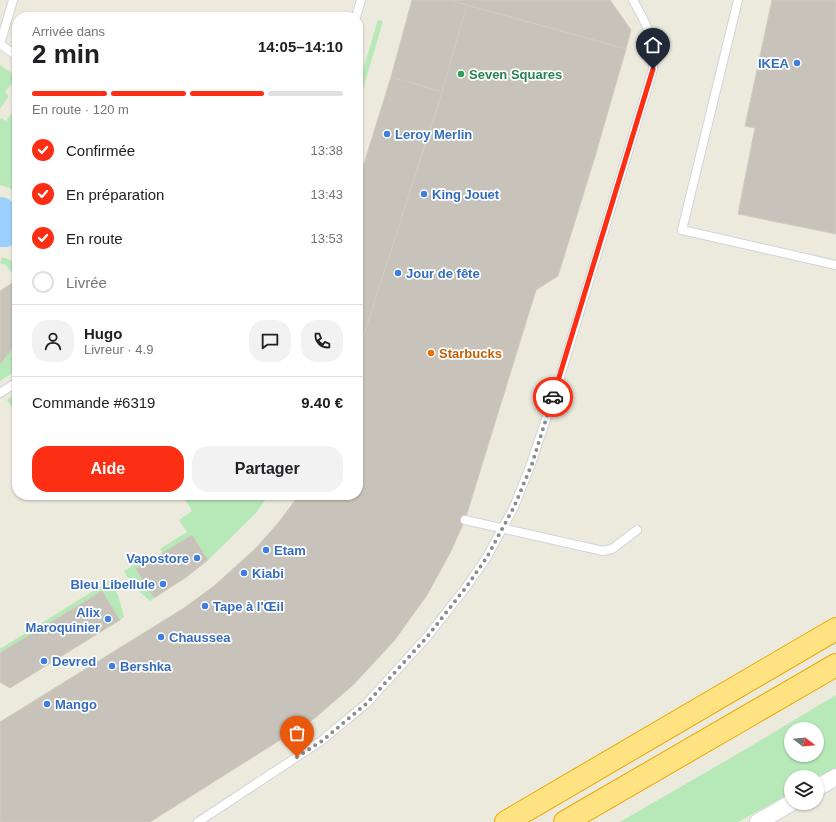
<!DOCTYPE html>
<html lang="fr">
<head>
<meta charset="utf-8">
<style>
  body { margin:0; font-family:Arial,sans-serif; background:#f2f2f2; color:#202124; height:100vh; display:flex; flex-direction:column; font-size:15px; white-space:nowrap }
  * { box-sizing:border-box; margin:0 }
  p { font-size:13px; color:#757577 }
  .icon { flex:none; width:22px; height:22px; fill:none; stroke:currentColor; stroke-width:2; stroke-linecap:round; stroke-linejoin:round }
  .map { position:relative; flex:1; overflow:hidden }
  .sheet { position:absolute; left:12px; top:12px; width:351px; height:488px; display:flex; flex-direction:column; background:#fff; border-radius:16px; box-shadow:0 1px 3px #0004 }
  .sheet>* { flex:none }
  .needle { width:26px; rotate:106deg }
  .tools { position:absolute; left:784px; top:722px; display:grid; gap:8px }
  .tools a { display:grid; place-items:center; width:40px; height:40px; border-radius:50%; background:#fff; box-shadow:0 1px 3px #0004; font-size:20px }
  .pin { position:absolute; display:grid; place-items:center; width:34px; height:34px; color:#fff; margin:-41px -17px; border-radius:50% 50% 50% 0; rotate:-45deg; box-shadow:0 0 4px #0007 }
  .pin .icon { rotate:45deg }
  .courier { position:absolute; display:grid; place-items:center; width:40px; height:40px; margin:-20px; border:3px solid #fc2e14; border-radius:50%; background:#fff; color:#222; box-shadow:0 1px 5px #0007 }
  .head em { font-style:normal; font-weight:800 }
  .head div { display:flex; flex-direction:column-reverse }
  .head { display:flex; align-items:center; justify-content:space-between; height:68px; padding:0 20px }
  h1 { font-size:26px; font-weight:800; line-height:30px }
  .bar { display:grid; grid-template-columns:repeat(4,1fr); gap:6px 4px; align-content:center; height:48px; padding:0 20px }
  .bar i { height:5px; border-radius:3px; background:#e0e0e0 }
  .bar .selected { background:#fc2e14 }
  .bar p { grid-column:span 4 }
  .line { display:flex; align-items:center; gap:10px; padding:0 20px; border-top:1px solid #e0e0e0 }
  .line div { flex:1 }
  .round { display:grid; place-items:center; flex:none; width:42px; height:42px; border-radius:16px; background:#f2f2f2 }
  ol { padding:0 20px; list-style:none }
  li { display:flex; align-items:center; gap:12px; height:44px }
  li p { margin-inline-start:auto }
  li .icon { padding:4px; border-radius:50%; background:#fc2e14; color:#fff; stroke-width:4 }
  li:last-child { color:#757577 }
  li i { width:22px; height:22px; border:2px solid #e0e0e0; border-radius:50% }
  .action { display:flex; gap:8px; margin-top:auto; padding:8px 20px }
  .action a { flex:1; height:46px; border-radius:16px; background:#fc2e14; color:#fff; font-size:16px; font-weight:800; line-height:46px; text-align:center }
  .action a+a { background:#f2f2f2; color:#202124 }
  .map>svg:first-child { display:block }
  .green { fill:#b6e8b8; fill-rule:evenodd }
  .water { fill:#9bd0ff }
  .building { fill:#c7c3ba; stroke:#d1cbbb }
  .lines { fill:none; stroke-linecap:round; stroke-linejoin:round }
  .service-casing { stroke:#d1d4da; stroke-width:10 }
  .minor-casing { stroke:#d1d4da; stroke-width:18 }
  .motorway-casing { stroke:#eaa800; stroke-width:24 }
  .service { stroke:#fff; stroke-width:8 }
  .minor { stroke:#fff; stroke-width:16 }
  .motorway { stroke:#ffe382; stroke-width:22 }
  .done { stroke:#8b8d8c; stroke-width:4; stroke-dasharray:0 7.2 }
  .route { stroke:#fc2e14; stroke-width:5 }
  .shop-dot { fill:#3f7fe0; stroke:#fff; stroke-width:1.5 }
  .leisure-dot { fill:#2e9e5b; stroke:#fff; stroke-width:1.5 }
  .food-dot { fill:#e8710a; stroke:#fff; stroke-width:1.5 }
  .labels { text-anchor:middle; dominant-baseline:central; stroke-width:3.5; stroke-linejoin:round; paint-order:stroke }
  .shop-label { font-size:13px; font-weight:bold; fill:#366cbe; stroke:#fff; text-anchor:start }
  .leisure-label { font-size:13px; font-weight:bold; fill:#27864d; stroke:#fff; text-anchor:start }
  .food-label { font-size:13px; font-weight:bold; fill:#c56008; stroke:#fff; text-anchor:start }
</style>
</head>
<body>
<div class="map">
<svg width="836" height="822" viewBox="0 0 836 822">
  <rect width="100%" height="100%" fill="#eceadd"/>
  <g class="green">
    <polygon points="378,20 383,21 358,106 358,86"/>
    <polygon points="0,65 17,77 5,92 9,96 0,109"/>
    <polygon points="17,106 17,193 9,188 0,185 0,120 1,118 6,121"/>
    <path d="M2 257C17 262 17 264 17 280L6 265 0 263Z"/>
    <polygon points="17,343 17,370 0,381 0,364"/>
    <polygon points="17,392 17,414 7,400"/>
    <polygon points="182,495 269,495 256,513 208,560 192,535 163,553 160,549 187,532 179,520 192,511"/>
    <polygon points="145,558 148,562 136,570 154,598 150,601 132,585 124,571"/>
    <polygon points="109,581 118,595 124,617 120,620 102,591 0,653 0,649"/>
    <path d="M836 695V768L817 778V777H791V793L738 822H620L746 749ZM791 729H817V755H791Z"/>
  </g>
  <path class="water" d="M0 197C23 198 17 227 17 243L8 247H0Z"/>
  <g class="building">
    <polygon points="412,0 449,0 467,5 442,92 391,77"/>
    <polygon points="449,0 610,0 631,30 626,49"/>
    <polygon points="772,0 836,0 836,234 738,214 755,128 745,126"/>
    <polygon points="467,5 626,49 594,160 558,276 536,290 465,520 451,551 427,595 394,641 353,685 315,718 150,822 0,822 0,722 184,608 214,586 255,549 279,522 299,495 358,495 358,353 442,92"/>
    <polygon points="391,77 442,92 358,353 358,183"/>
    <polygon points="17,280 17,343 0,364 0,291"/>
    <polygon points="192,535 208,560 185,578 154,598 136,569"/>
    <polygon points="102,591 120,620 10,688 0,682 0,653"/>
  </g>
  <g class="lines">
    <g class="service-casing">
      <g id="service">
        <polyline points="738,0 682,230 836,265"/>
        <polyline points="356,17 361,0"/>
        <polyline points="0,44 13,0"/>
        <polyline points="0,44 17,56"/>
        <polyline points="0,393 17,382"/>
        <polyline points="465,520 603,551 612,549 637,530"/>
        <path d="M198 822 321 741 367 703 427 637 467 586 487 557 514 507 531 464 560 377 653 69C653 63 654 56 653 50 651 32 642 16 633 0"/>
      </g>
    </g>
    <g class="minor-casing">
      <g id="minor">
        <polyline points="817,788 836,777"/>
        <polyline points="758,822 791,803"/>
      </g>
    </g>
    <g class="motorway-casing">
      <g id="motorway">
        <polyline points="506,822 836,629"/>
        <polyline points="565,822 836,665"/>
      </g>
    </g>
    <use href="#service" class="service"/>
    <use href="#minor" class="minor"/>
    <use href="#motorway" class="motorway"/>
  </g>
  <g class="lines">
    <polyline class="done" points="297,757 322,741 367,703 427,637 467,586 487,557 514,507 532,464 553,397"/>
    <polyline class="route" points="553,397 653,69"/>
  </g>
  <g class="shop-dot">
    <circle cx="797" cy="63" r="4"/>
    <circle cx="387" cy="134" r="4"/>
    <circle cx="424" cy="194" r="4"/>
    <circle cx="398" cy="273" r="4"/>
    <circle cx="266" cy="550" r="4"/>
    <circle cx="197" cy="558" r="4"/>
    <circle cx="244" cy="573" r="4"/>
    <circle cx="163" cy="584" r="4"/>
    <circle cx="205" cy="606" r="4"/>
    <circle cx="108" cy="619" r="4"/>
    <circle cx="161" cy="637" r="4"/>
    <circle cx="44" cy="661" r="4"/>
    <circle cx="112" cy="666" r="4"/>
    <circle cx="47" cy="704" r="4"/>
  </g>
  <circle class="leisure-dot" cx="461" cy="74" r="4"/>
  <circle class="food-dot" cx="431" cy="353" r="4"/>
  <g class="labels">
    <g class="shop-label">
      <text x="789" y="63" text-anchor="end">IKEA</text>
      <text x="395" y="134">Leroy Merlin</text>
      <text x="432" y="194">King Jouet</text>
      <text x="406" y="273">Jour de fête</text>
      <text x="274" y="550">Etam</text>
      <text x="189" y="558" text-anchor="end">Vapostore</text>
      <text x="252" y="573">Kiabi</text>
      <text x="155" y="584" text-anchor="end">Bleu Libellule</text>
      <text x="213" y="606">Tape à l'Œil</text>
      <text x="100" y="612" text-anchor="end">Alix<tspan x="100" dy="15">Maroquinier</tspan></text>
      <text x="169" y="637">Chaussea</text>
      <text x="52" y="661">Devred</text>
      <text x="120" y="666">Bershka</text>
      <text x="55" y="704">Mango</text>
    </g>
    <g class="leisure-label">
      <text x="469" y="74">Seven Squares</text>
    </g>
    <g class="food-label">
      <text x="439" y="353">Starbucks</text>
    </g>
  </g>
</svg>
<div class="tools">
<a><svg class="needle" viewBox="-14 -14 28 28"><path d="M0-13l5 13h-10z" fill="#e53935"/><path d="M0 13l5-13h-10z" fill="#757577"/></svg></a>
<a><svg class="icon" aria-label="layers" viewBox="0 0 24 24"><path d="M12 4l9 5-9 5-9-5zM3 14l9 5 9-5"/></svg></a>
</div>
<div class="pin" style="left:297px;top:757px;background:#ea580c"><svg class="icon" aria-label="bag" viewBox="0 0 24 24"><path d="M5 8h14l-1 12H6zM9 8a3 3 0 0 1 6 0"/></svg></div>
<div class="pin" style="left:653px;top:69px;background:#1f2937"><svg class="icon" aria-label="home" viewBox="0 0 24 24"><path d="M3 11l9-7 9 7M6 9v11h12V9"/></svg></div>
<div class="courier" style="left:553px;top:397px"><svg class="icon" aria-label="car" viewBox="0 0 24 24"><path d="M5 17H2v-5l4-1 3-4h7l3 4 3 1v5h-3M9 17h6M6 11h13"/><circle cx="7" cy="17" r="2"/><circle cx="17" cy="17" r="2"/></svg></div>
<section class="sheet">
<div class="head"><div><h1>2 min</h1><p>Arrivée dans</p></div><em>14:05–14:10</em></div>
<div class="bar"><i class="selected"></i><i class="selected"></i><i class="selected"></i><i></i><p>En route · 120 m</p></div>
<ol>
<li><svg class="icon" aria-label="check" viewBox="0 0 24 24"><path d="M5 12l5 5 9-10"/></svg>Confirmée<p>13:38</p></li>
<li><svg class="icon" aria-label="check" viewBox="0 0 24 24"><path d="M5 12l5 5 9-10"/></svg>En préparation<p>13:43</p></li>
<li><svg class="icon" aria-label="check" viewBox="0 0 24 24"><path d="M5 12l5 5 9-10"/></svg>En route<p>13:53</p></li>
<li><i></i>Livrée</li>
</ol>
<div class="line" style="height:72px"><a class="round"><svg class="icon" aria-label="person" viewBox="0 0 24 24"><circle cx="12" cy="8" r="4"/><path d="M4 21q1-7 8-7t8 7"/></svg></a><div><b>Hugo</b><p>Livreur · 4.9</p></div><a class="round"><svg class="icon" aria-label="chat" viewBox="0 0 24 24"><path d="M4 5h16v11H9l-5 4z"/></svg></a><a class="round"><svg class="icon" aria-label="phone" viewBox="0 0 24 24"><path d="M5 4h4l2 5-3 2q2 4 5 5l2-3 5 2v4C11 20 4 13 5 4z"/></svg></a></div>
<div class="line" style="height:52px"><div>Commande #6319</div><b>9.40 €</b></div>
<div class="action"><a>Aide</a><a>Partager</a></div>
</section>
</div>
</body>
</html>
